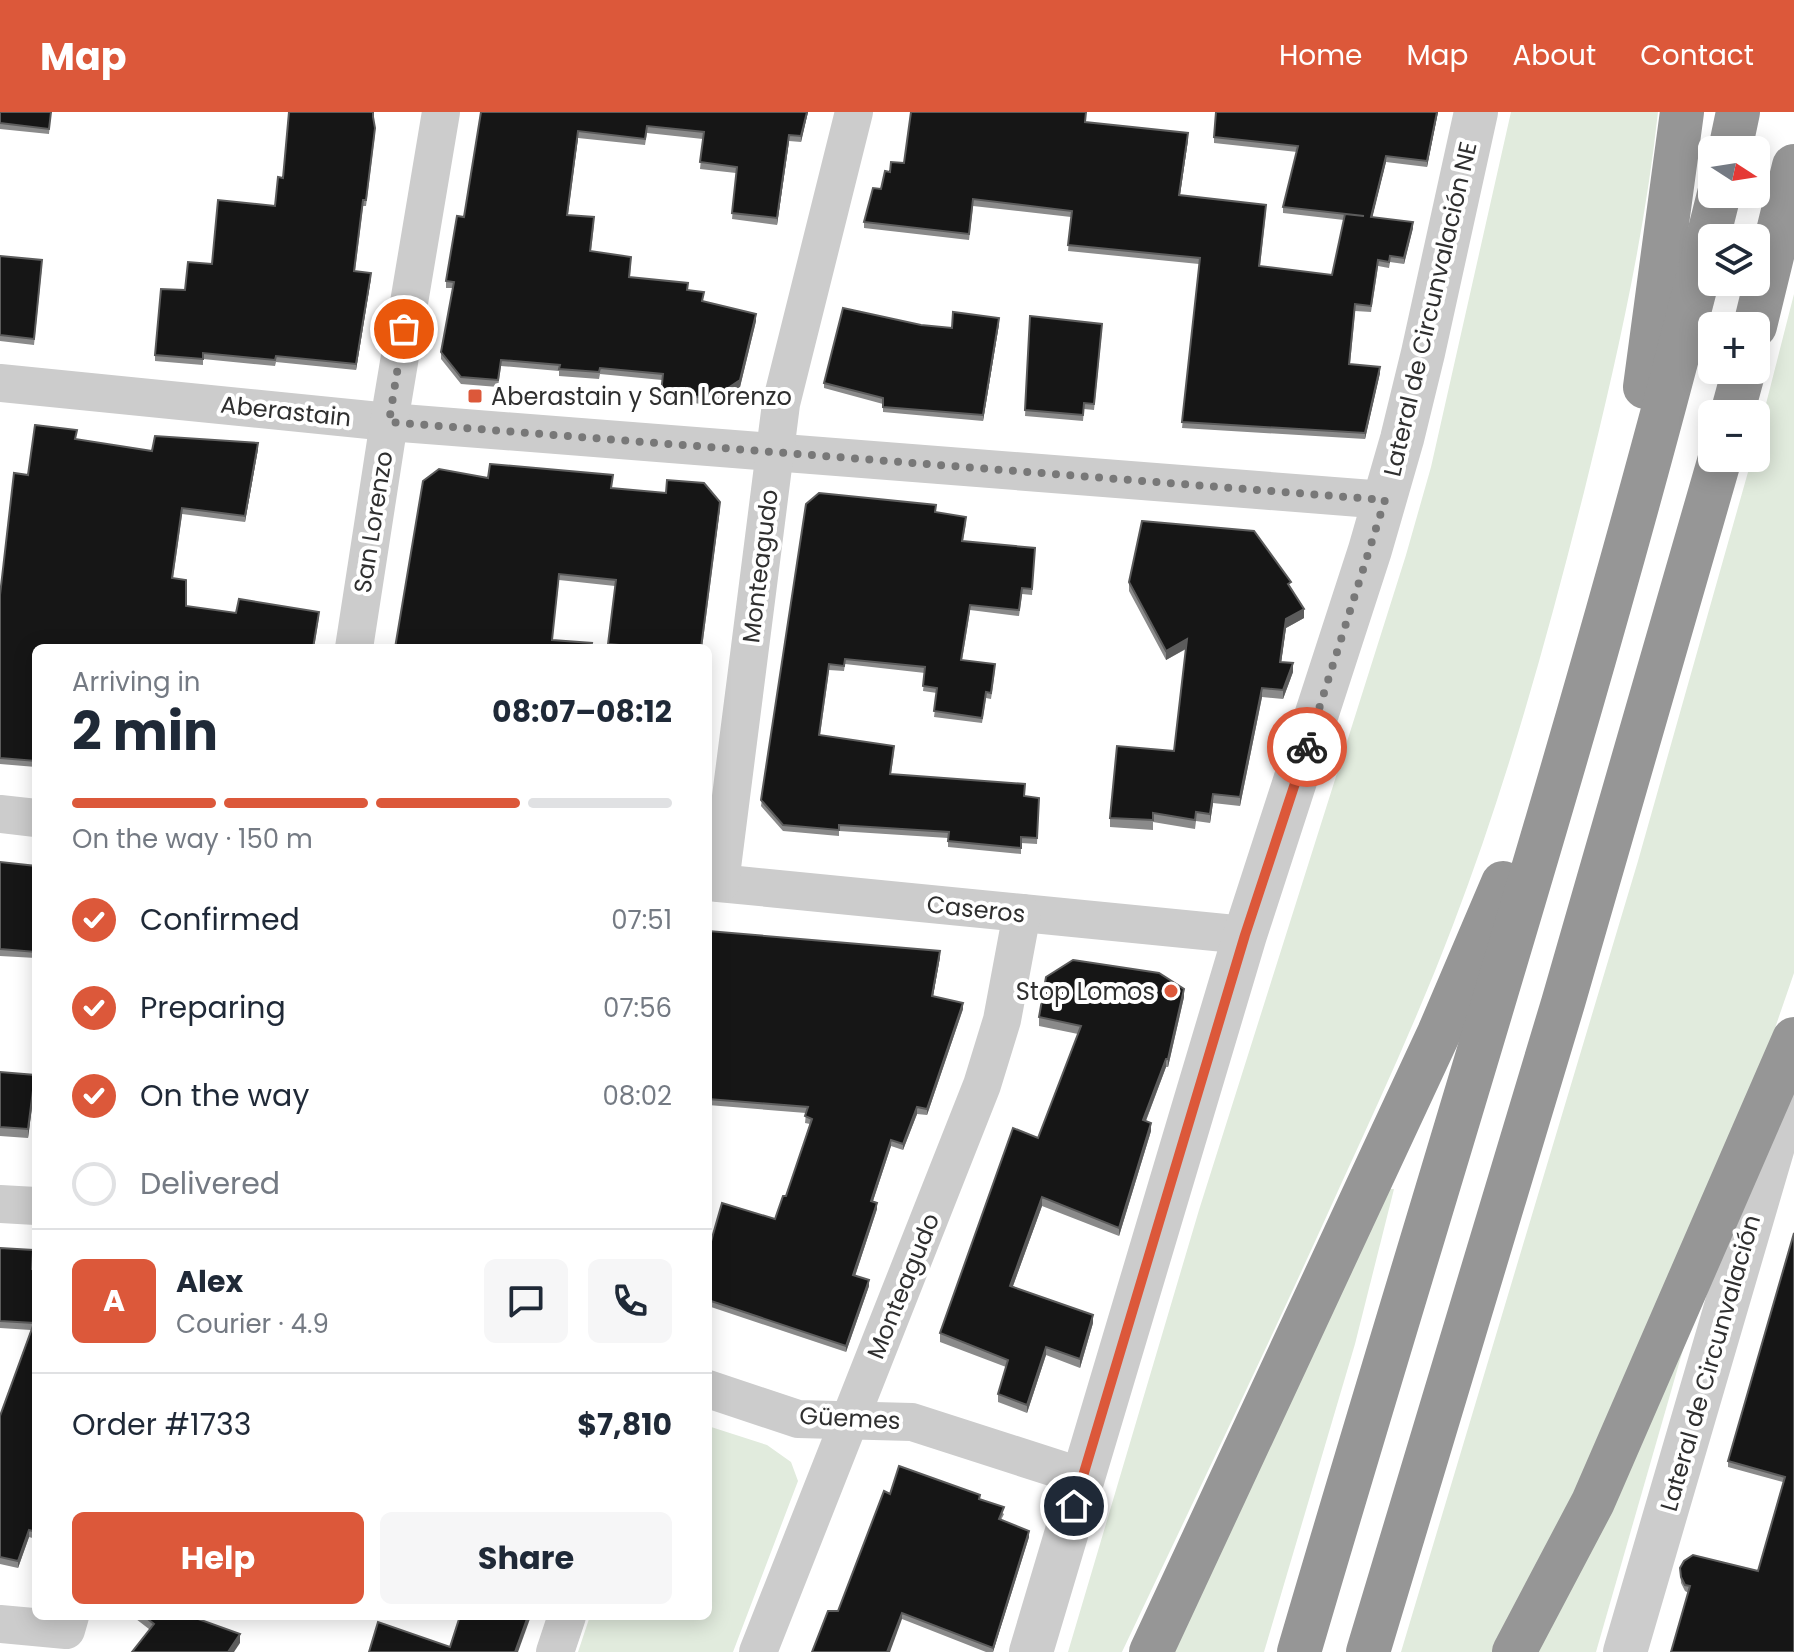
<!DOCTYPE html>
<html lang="en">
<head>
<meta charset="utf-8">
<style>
  body { margin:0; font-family:Poppins,sans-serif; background:#f6f6f7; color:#1f2937; height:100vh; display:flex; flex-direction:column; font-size:30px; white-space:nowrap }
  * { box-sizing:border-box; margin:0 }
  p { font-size:26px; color:#747a83 }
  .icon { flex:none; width:44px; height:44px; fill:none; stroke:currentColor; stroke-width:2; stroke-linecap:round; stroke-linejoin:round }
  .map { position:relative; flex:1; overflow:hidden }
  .panel { position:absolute; left:32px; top:532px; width:680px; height:976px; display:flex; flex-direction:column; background:#fff; border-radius:12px; box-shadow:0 4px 20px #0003 }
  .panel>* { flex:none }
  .needle { width:52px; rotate:102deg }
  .buttons { position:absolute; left:1698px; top:24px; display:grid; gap:16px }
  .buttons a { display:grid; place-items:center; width:72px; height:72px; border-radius:12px; background:#fff; box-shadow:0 4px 20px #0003; font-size:40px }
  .pin { position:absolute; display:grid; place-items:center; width:68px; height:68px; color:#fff; margin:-34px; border:4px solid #fff; border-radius:50%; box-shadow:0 2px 8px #0007 }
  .courier { position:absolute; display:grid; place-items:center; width:80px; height:80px; margin:-40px; border:6px solid #dc583a; border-radius:50%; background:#fff; color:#222; box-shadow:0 2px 10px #0007 }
  .summary em { font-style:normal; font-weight:700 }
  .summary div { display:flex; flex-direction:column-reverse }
  .summary { display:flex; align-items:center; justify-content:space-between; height:136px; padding:0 40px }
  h1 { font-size:52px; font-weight:700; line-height:60px }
  .bar { display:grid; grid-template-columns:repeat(4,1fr); gap:12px 8px; align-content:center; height:96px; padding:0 40px }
  .bar i { height:10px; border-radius:6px; background:#e0e1e3 }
  .bar .current { background:#dc583a }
  .bar p { grid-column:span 4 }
  .line { display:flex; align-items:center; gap:20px; padding:0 40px; border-top:2px solid #e0e1e3 }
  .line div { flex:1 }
  .round { display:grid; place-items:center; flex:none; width:84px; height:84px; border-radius:12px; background:#f6f6f7 }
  ol { padding:0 40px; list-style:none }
  li { display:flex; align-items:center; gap:24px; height:88px }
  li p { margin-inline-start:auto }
  li .icon { padding:8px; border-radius:50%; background:#dc583a; color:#fff; stroke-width:4 }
  li:last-child { color:#747a83 }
  li i { width:44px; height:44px; border:4px solid #e0e1e3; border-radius:50% }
  .primary-button { display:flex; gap:16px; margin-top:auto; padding:16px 40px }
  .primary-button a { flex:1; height:92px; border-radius:12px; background:#dc583a; color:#fff; font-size:32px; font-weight:700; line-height:92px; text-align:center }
  .primary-button a+a { background:#f6f6f7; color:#1f2937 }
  header { display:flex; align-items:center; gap:48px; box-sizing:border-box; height:112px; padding:0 40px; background:#dc583a; color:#fff }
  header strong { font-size:38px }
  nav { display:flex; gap:44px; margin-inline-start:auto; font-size:28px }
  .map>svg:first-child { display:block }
  .green { fill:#e1ebdd }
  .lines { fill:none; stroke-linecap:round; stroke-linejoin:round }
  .minor { stroke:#ccc; stroke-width:38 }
  .tertiary { stroke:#ccc; stroke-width:44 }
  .motorway { stroke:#969696; stroke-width:44 }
  .wall { fill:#8a8a8a }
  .shaded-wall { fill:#5c5c5c }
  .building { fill:#161616; stroke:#5c5c5c; stroke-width:2 }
  .done { stroke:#787878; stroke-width:8; stroke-dasharray:0 14.4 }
  .route { stroke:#dc583a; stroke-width:10 }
  .poi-dot { fill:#dc583a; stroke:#fff; stroke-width:3 }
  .labels { text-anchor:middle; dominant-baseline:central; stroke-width:8; stroke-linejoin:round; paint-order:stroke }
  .street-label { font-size:24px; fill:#2f2f2f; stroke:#fff }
  .poi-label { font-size:24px; fill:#2f2f2f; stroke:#fff; text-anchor:start }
</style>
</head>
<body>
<header>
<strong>Map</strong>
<nav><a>Home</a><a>Map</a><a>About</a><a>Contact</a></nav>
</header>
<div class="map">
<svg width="1794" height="1540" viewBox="0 0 1794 1540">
  <rect width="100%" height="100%" fill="#fff"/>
  <g class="green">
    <path d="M1511 0H1658C1644 128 1615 255 1584 380 1547 526 1507 672 1453 813 1420 900 1381 985 1342 1070 1271 1228 1196 1384 1122 1540H1068L1199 1098 1406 443 1431 355Z"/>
    <polygon points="1794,182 1794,861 1764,948 1606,1325 1495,1540 1401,1540 1638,749 1752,346 1756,346 1756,331"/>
    <polygon points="1389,1077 1394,1077 1355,1232 1264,1540 1167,1540"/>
    <polygon points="1693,1203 1596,1540 1536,1540"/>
    <polygon points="708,1314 767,1333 791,1350 798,1369 733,1540 578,1540 590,1504 708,1504"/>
  </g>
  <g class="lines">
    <g class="minor">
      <polyline points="0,271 389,310 1385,388"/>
      <polyline points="354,536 389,310 441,0"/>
      <polyline points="0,702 36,706"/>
      <polyline points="708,770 1245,823"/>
      <polyline points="720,771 781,292 854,0"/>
      <polyline points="0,1092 36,1094"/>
      <polyline points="708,1277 798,1307 912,1310 1083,1365"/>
      <polyline points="0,1512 66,1518 70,1504"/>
      <polyline points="555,1540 567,1504"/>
      <polyline points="758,1540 982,973 1002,908 1022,801"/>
    </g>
    <g class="tertiary">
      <polyline points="1031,1540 1245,823 1370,438 1402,327 1423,241 1476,0"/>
      <polyline points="1625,1540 1793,966"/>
    </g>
    <g class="motorway">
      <polyline points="1730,38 1738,0"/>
      <polyline points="1755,214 1794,54"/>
      <polyline points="1645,275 1682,0"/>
      <polyline points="1732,302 1744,258"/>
      <polyline points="1151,1540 1439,921 1503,771"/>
      <path d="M1299 1540C1441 1055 1597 573 1719 82"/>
      <polyline points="1368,1540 1563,891 1720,346"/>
      <polyline points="1514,1540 1593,1390 1794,927"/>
    </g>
  </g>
  <g class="wall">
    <polygon points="0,0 51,0 49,22 0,17"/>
    <polygon points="481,0 808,0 801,30 789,29 777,113 732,107 736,61 700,57 703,27 647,21 645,33 578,26 567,103 594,112 591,139 631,151 630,165 688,178 704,190 756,209 740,275 713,293 661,288 662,268 600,262 599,267 559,264 559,259 501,254 498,275 461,272 441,247 441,240 453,176 446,176 446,169 464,105"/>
    <polygon points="1438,0 1427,55 1386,50 1372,105 1413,116 1404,152 1390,150 1389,156 1378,154 1371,200 1355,199 1350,252 1380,261 1365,327 1182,316 1199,152 1068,139 1071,105 973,94 969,128 864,116 864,110 890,60 904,51 1086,10 1188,28 1180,83 1266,99 1260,154 1332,163 1344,108 1283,101 1283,95 1297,40 1214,31 1214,25"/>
    <polygon points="373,7 375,22 366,94 363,94 355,159 371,166 356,258 276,250 275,254 203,247 203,253 155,249 155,243 185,178 275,94 283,66"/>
    <polygon points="0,144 42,154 34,233 0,229"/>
    <polygon points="1030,204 1102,218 1094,298 1084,297 1083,309 1025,304"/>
    <polygon points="999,212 983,309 883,300 883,292 824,276 824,271 921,213 952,216"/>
    <polygon points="76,327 152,339 258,337 245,410 182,402 173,466 186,494 236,501 319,505 314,536 36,536 36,655 0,652 0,483 28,363"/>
    <polygon points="488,366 612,376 720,396 702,536 608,536 615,474 559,468 552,528 395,536"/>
    <polygon points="806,392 936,400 966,411 963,429 1035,436 1032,483 1022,482 1019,504 970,498 962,548 995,558 991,587 986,586 982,611 934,605 937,581 923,579 925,561 845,552 844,559 829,558 820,623 894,640 891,662 1024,684 1039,686 1037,732 1021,731 1021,742 948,735 948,726 839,719 839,724 783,719 761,694"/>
    <polygon points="1129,470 1291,476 1304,506 1286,516 1281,550 1293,560 1283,587 1262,585 1240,694 1213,691 1210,711 1196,709 1195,717 1153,710 1153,718 1110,715 1110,706 1174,639 1186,537 1166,548 1129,479"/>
    <polygon points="0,750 36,754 36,846 0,844"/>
    <polygon points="708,819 940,845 933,884 963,897 927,1003 917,1002 903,1038 891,1034 873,1089 877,1097 855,1164 869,1174 846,1240 708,1194 708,1140 775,1107 786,1084 810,1012 805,1011 806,1001 708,993"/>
    <polygon points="1184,885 1168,955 1166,955 1146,1009 1151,1019 1119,1124 1042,1094 1013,1174 1093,1211 1080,1256 1046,1243 1027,1301 998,1290 998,1282 1006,1255 940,1230 940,1221 1038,1026 1078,922 1039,914 1039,905"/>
    <polygon points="0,960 35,972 28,1026 0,1024"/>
    <polygon points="1794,1121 1794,1540 1685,1479 1681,1471 1680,1456 1758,1459 1783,1370 1728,1355 1728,1349"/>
    <polygon points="0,1136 32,1157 36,1157 36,1427 29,1425 18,1456 0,1452 0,1304 31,1218 0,1216"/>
    <polygon points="890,1382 980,1387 1004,1402 1001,1408 1029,1425 993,1540 986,1540 902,1507 838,1499"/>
    <polygon points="136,1504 193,1504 192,1506 240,1531 149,1517 136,1507"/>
  </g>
  <g class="shaded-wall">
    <polygon points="807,0 808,0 801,30 801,24"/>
    <polygon points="1437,0 1438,0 1427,55 1427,49"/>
    <polygon points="578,19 578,26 567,109 567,103"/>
    <polygon points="1188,21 1188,28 1179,89 1179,83"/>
    <polygon points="789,23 789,29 777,113 777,106"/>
    <polygon points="1386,44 1386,50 1371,111 1371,105"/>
    <polygon points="1413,110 1413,116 1404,152 1404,146"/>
    <polygon points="371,161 371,166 356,258 356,252"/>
    <polygon points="756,202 756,209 740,275 713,293 713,286"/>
    <polygon points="999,206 999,212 983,309 983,303"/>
    <polygon points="1380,255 1380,261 1365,327 1365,321"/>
    <polygon points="258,331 258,337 245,410 245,404"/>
    <polygon points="720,390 720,396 701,536"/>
    <polygon points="1304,497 1304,506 1286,516 1280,559 1280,550 1286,507"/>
    <polygon points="1187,527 1187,536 1166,548 1166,539"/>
    <polygon points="1293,551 1293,560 1283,587 1283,578"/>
    <polygon points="1262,576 1262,585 1240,694 1240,685"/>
    <polygon points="1213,682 1213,691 1210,711 1210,702"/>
    <polygon points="940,839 940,845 932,890 932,884"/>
    <polygon points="1184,877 1184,885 1168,955 1168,947"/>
    <polygon points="963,891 963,897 927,1003 927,997"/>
    <polygon points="1166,947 1166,955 1143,1016 1143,1008"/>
    <polygon points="35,963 35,972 28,1026 28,1017"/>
    <polygon points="917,995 917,1002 903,1038 903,1032"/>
    <polygon points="1151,1011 1151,1019 1119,1124 1119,1116"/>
    <polygon points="891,1028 891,1034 871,1095 871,1089"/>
    <polygon points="1042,1085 1042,1094 1010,1182 1010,1174"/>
    <polygon points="877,1091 877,1097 853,1170 853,1163"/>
    <polygon points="869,1168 869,1174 846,1240 846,1234"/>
    <polygon points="1093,1203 1093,1211 1080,1256 1080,1247"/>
    <polygon points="1046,1235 1046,1243 1027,1301 1027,1293"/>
    <polygon points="29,1418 29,1425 18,1456 18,1449"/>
    <polygon points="1029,1419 1029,1425 993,1540 993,1536"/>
    <polygon points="902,1501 902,1507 890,1540 887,1540"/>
    <polygon points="528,1504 531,1504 518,1540 515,1540"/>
    <polygon points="240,1522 240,1531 234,1540 228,1540"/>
  </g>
  <g class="building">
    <polygon points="0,0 51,0 49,17 0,11"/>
    <polygon points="289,0 373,0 373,5 375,16 366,88 363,88 354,159 371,161 356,252 276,244 275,248 203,241 203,247 155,243 161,177 185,178 188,150 212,152 218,88 275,94 278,65 283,66"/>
    <polygon points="481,0 807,0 801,24 789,23 777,106 732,101 737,55 700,50 704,20 647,14 645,27 578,19 567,103 594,105 590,139 631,145 629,165 688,171 687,178 704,180 702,189 756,202 740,268 713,286 661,282 663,262 600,256 599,260 559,257 560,253 501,248 498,268 461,265 441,240 454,170 446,169 457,104 464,105"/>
    <polygon points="911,0 1086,0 1085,10 1188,21 1179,83 1266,93 1259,154 1332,163 1345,102 1364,104 1283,95 1298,34 1214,25 1216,0 1437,0 1427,49 1386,44 1371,105 1413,110 1404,146 1390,144 1389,150 1378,148 1371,194 1355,192 1349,252 1380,255 1365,321 1182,310 1200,146 1068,133 1072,99 973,87 969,122 864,110 873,76 881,77 885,59 890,60 891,50 904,51"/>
    <polygon points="0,144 42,148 34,227 0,223"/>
    <polygon points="843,196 921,213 952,216 953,200 999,206 983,303 883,295 883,286 824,271"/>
    <polygon points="1030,204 1102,212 1094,292 1084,291 1083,303 1025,298"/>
    <polygon points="35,313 77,318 75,327 152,339 155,324 258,331 245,404 182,396 172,466 186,468 186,494 236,501 239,487 319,500 313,536 36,536 36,649 0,646 0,483 14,361 28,363"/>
    <polygon points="490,352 613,363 611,376 666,381 667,368 704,371 720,390 701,536 631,536 630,534 608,532 616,468 559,462 552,528 592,531 591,536 395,536 423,369 439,357 488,366"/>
    <polygon points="819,381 936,393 935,400 966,405 962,429 1035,436 1032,477 1022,476 1019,498 970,493 961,548 995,552 991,581 986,580 982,606 934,599 937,576 923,574 925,555 845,547 844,554 829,552 819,623 894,634 890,662 1025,672 1024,684 1039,686 1037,726 1021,725 1021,736 948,729 949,720 839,713 839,718 783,713 761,688 806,392"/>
    <polygon points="1142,409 1254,419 1291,470 1288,472 1304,497 1286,507 1280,550 1293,551 1283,578 1262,576 1240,685 1213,682 1210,702 1196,700 1195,708 1153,701 1153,708 1110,706 1117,634 1174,639 1187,527 1166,539 1129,470"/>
    <polygon points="0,750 36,754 36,840 0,837"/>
    <polygon points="708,819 940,839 932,884 963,891 927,997 917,995 903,1032 891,1028 871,1089 877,1091 853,1163 869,1168 846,1234 708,1188 708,1140 722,1091 775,1107 783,1084 786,1084 812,1007 805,1004 808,995 708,987"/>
    <polygon points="1073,848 1159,861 1184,877 1168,947 1166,947 1143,1008 1151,1011 1119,1116 1042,1085 1010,1174 1093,1203 1080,1247 1046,1235 1027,1293 998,1282 1008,1248 940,1221 1013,1016 1038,1026 1081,914 1039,905 1046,865"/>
    <polygon points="0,960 35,963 28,1017 0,1015"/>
    <polygon points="1794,1121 1794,1540 1671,1540 1690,1474 1685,1473 1681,1465 1680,1456 1684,1449 1693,1443 1758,1459 1785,1365 1728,1349"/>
    <polygon points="0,1136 33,1138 32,1157 36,1157 36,1420 29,1418 18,1449 0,1445 0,1304 34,1211 0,1209"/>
    <polygon points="899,1354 980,1383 979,1387 1004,1395 999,1407 1029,1419 993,1536 902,1501 887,1540 812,1540 828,1499 838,1499 884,1379 890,1382"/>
    <polygon points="144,1504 190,1504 240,1522 228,1540 132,1540 154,1512"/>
    <polygon points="460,1504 528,1504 515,1540 369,1540 378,1510 450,1535"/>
  </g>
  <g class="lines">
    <polyline class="done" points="404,217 389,310 1385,388 1307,635"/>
    <polyline class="route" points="1074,1394 1245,823 1307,635"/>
  </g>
  <g class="poi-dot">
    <rect x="467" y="276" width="16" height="16" rx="4"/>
    <circle cx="1171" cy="879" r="8"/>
  </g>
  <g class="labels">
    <g class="street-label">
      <text transform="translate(1430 197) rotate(-77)">Lateral de Circunvalación NE</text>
      <text transform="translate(286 299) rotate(6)">Aberastain</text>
      <text transform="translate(373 410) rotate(-81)">San Lorenzo</text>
      <text transform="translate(760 454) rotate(-83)">Monteagudo</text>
      <text transform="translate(976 797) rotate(6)">Caseros</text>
      <text transform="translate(903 1174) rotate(-68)">Monteagudo</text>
      <text transform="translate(1710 1251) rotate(-74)">Lateral de Circunvalación</text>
      <text transform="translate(850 1306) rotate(3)">Güemes</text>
    </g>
    <g class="poi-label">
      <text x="491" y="284">Aberastain y San Lorenzo</text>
      <text x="1155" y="879" text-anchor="end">Stop Lomos</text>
    </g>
  </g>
</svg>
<div class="buttons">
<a><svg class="needle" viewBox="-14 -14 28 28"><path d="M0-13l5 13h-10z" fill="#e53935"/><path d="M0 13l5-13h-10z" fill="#747a83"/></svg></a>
<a><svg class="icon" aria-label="layers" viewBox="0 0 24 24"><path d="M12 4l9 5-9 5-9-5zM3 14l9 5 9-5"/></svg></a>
<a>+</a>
<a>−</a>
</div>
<div class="pin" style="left:404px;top:217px;background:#ea580c"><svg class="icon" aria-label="bag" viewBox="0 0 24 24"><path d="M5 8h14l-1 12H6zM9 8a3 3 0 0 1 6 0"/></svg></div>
<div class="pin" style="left:1074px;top:1394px;background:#1f2937"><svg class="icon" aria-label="home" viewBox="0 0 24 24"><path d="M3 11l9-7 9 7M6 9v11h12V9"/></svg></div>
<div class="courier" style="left:1307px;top:635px"><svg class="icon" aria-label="bike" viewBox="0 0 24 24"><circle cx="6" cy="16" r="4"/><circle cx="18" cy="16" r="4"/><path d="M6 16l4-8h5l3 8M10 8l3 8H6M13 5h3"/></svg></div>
<section class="panel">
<div class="summary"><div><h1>2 min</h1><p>Arriving in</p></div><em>08:07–08:12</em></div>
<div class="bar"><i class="current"></i><i class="current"></i><i class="current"></i><i></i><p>On the way · 150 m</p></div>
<ol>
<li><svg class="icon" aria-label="check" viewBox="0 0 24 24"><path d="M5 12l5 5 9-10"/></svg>Confirmed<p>07:51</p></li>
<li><svg class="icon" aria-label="check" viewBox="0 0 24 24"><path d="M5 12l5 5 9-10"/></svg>Preparing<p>07:56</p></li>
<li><svg class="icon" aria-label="check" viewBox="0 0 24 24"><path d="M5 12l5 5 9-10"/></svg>On the way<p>08:02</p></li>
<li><i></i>Delivered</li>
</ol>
<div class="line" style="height:144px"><b class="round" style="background:#dc583a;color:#fff">A</b><div><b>Alex</b><p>Courier · 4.9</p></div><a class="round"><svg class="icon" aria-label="chat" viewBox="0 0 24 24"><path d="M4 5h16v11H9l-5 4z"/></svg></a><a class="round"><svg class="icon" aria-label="phone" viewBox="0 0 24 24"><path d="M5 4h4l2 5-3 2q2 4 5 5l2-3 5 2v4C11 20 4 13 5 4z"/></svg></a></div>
<div class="line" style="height:104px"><div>Order #1733</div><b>$7,810</b></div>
<div class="primary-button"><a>Help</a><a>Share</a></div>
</section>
</div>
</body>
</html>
